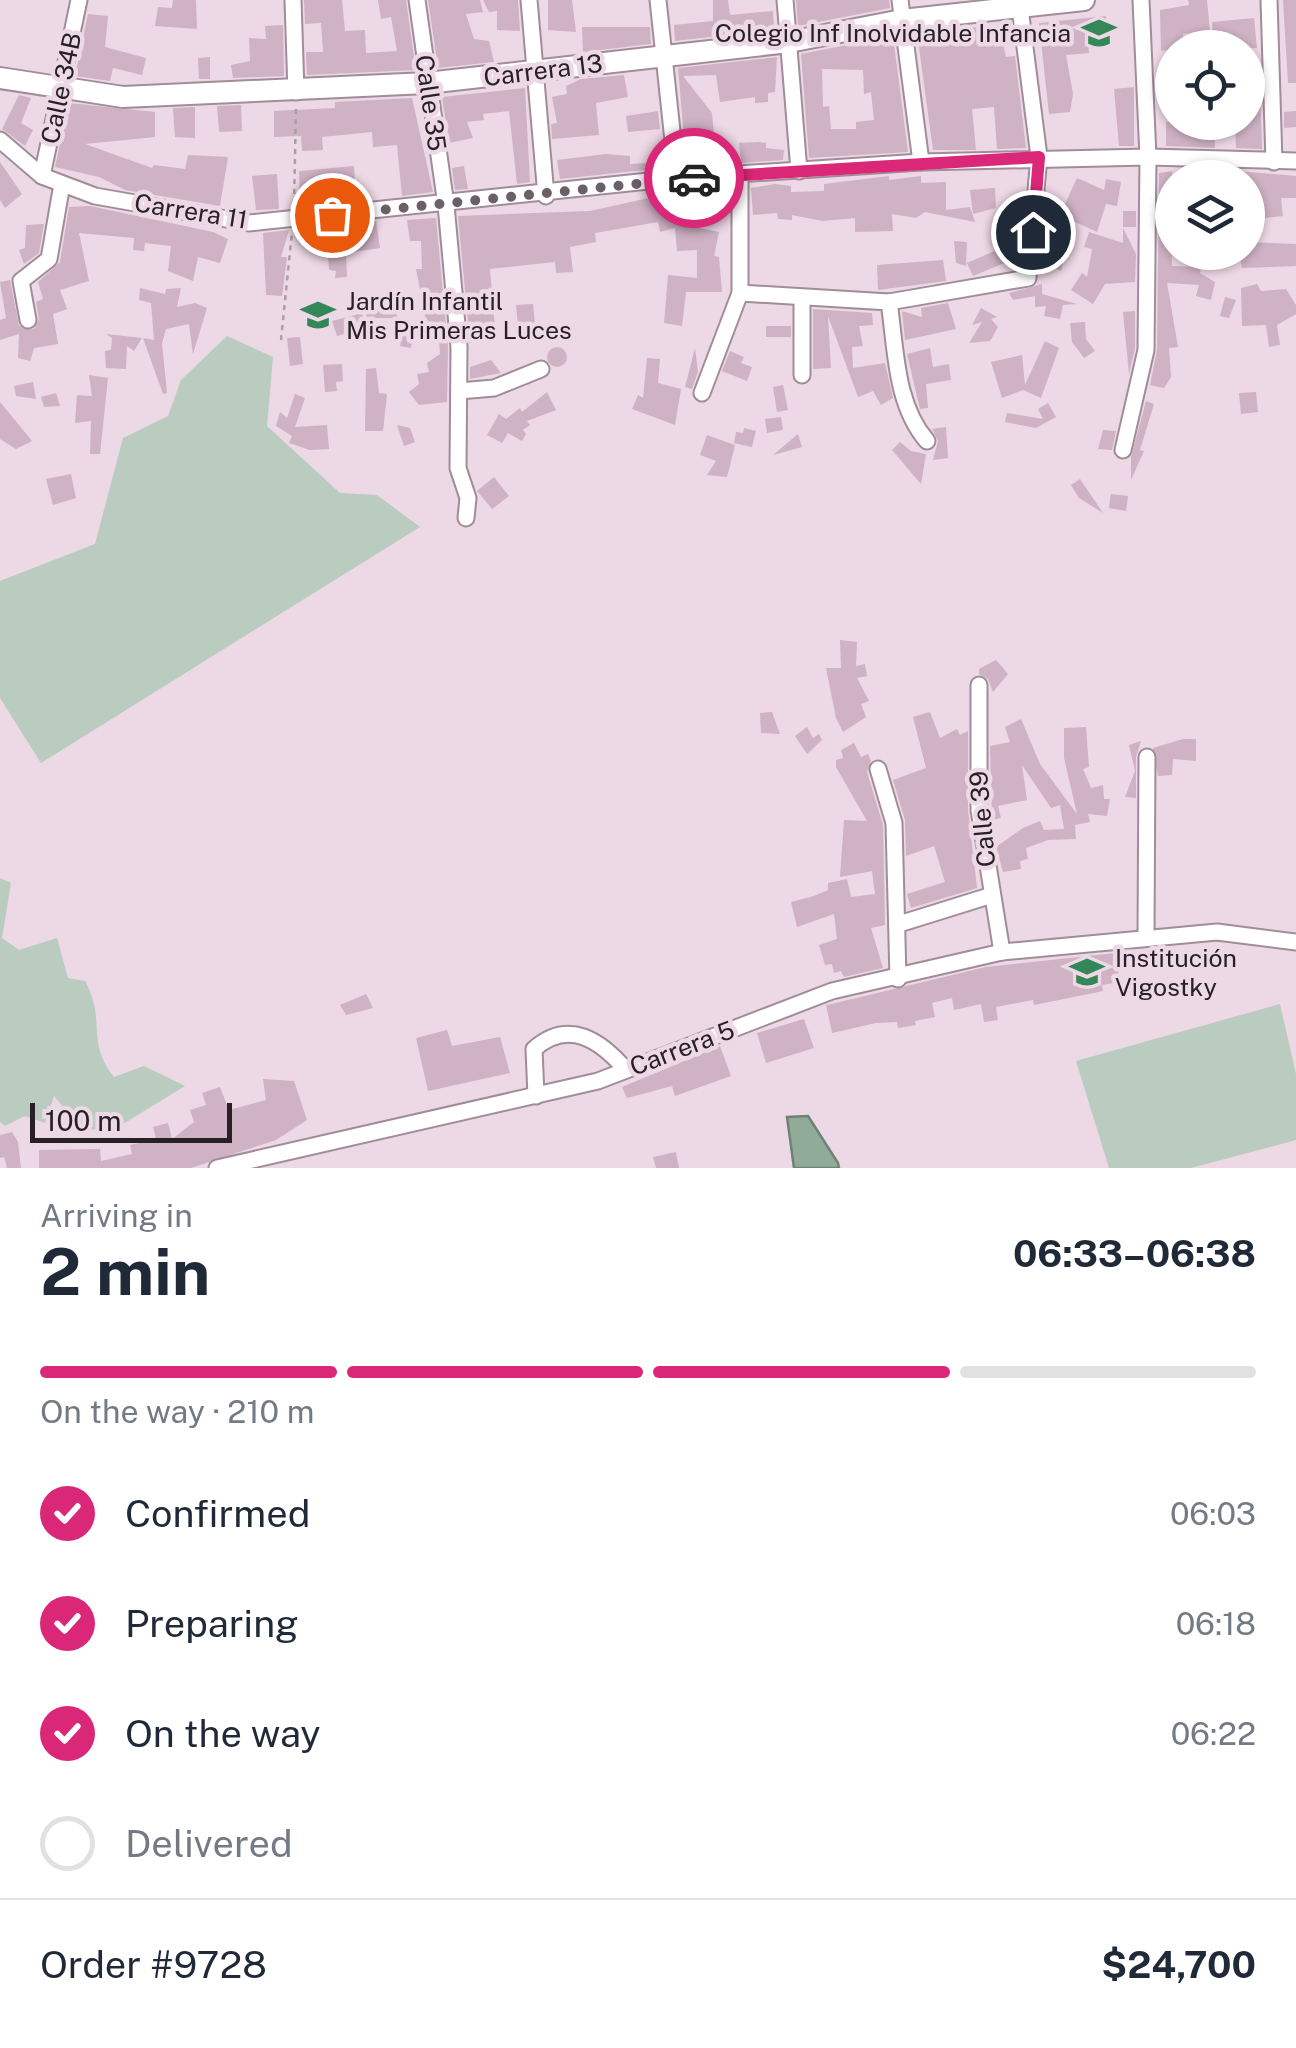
<!DOCTYPE html>
<html lang="en">
<head>
<meta charset="utf-8">
<style>
  body { margin:0; font-family:"Public Sans",sans-serif; background:#f2f2f3; color:#1f2937; height:100vh; display:flex; flex-direction:column; font-size:38px; white-space:nowrap }
  * { box-sizing:border-box; margin:0 }
  p { font-size:32px; color:#747a83 }
  .icon { flex:none; width:55px; height:55px; fill:none; stroke:currentColor; stroke-width:2; stroke-linecap:round; stroke-linejoin:round }
  .map { position:relative; height:1168px; overflow:hidden }
  .sheet { display:flex; flex-direction:column; background:#fff; flex:1 }
  .sheet>* { flex:none }
  .fabs { position:absolute; left:1155px; top:30px; display:grid; gap:20px }
  .fabs a { display:grid; place-items:center; width:110px; height:110px; border-radius:50%; background:#fff; box-shadow:0 2px 8px #0004; font-size:50px }
  .scale { position:absolute; left:30px; bottom:25px; width:202px; box-sizing:border-box; padding-left:10px; border:5px solid #272025; border-top:0; font-size:28px; line-height:35px; white-space:nowrap; color:#272025; -webkit-text-stroke:8px #edd8e5; paint-order:stroke }
  .pin { position:absolute; display:grid; place-items:center; width:85px; height:85px; color:#fff; margin:-42px; border:5px solid #fff; border-radius:50%; box-shadow:0 2px 10px #0007 }
  .courier { position:absolute; display:grid; place-items:center; width:100px; height:100px; margin:-50px; border:8px solid #db2777; border-radius:50%; background:#fff; color:#222; box-shadow:0 2px 12px #0007 }
  .overview em { font-style:normal; font-weight:700 }
  .overview div { display:flex; flex-direction:column-reverse }
  .overview { display:flex; align-items:center; justify-content:space-between; height:170px; padding:0 40px }
  h1 { font-size:65px; font-weight:700; line-height:75px }
  .bar { display:grid; grid-template-columns:repeat(4,1fr); gap:15px 10px; align-content:center; height:120px; padding:0 40px }
  .bar i { height:12px; border-radius:8px; background:#e0e1e3 }
  .bar .on { background:#db2777 }
  .bar p { grid-column:span 4 }
  .line { display:flex; align-items:center; gap:25px; padding:0 40px; border-top:2px solid #e0e1e3 }
  .line div { flex:1 }
  ol { padding:0 40px; list-style:none }
  li { display:flex; align-items:center; gap:30px; height:110px }
  li p { margin-inline-start:auto }
  li .icon { padding:10px; border-radius:50%; background:#db2777; color:#fff; stroke-width:4 }
  li:last-child { color:#747a83 }
  li i { width:55px; height:55px; border:5px solid #e0e1e3; border-radius:50% }
  .map>svg:first-child { display:block }
  .green { fill:#b9ccbf }
  .water { fill:#90ac99; stroke:#708276; stroke-width:2.5 }
  .building { fill:#cfb2c4; fill-rule:evenodd }
  .lines { fill:none; stroke-linecap:round; stroke-linejoin:round }
  .street-casing { stroke:#a08d99; stroke-width:19 }
  .secondary-casing { stroke:#a08d99; stroke-width:24 }
  .path { stroke:#ad9ca6; stroke-width:2.5; stroke-dasharray:5 5; stroke-linecap:butt }
  .street { stroke:#fff; stroke-width:15 }
  .secondary { stroke:#fff; stroke-width:20 }
  .done { stroke:#6c6068; stroke-width:10; stroke-dasharray:0 18 }
  .route { stroke:#db2777; stroke-width:12 }
  .labels { text-anchor:middle; dominant-baseline:central; stroke-width:9; stroke-linejoin:round; paint-order:stroke }
  .poi-label { font-size:25px; fill:#272025; stroke:#edd8e5; text-anchor:start }
  .street-label { font-size:25px; fill:#272025; stroke:#edd8e5 }
</style>
</head>
<body>
<div class="map">
<svg width="1296" height="1168" viewBox="0 0 1296 1168">
  <rect width="100%" height="100%" fill="#edd8e5"/>
  <g class="green">
    <polygon points="227,336 273,357 267,426 340,493 377,495 420,527 41,763 0,698 0,581 95,544 123,438 168,416 181,380"/>
    <path d="M0 878 11 883 2 938 19 950 57 938 68 978 85 981C107 1021 85 1040 114 1077L144 1066 185 1086 123 1124 84 1131 54 1096 45 1123 25 1116 5 1126 0 1122Z"/>
    <polygon points="1280,1004 1296,1074 1296,1140 1191,1168 1109,1168 1076,1061"/>
  </g>
  <polygon class="water" points="808,1116 838,1163 839,1168 794,1168 787,1117"/>
  <g class="building">
    <polygon points="173,0 196,0 197,29 155,26 158,7 172,8"/>
    <polygon points="304,0 342,0 345,31 365,30 366,53 397,51 391,17 381,19 378,0 406,0 416,70 307,75 306,52 323,52 321,23 305,24"/>
    <polygon points="428,0 480,0 483,12 466,14 474,39 489,41 494,62 438,68"/>
    <polygon points="483,0 518,0 520,31 497,30 497,11 489,12"/>
    <polygon points="548,0 572,0 576,32 548,30"/>
    <polygon points="713,0 728,0 730,15 773,11 774,30 675,41 674,25 713,21"/>
    <polygon points="796,0 889,0 890,8 798,26"/>
    <polygon points="1188,0 1207,0 1210,31 1183,34 1185,48 1161,51 1160,10 1189,5"/>
    <polygon points="1283,0 1296,0 1296,83 1288,83"/>
    <polygon points="88,14 108,16 105,47 146,58 142,75 113,68 110,81 75,76"/>
    <polygon points="1106,16 1108,41 1088,42 1089,53 1066,55 1073,94 1070,112 1049,114 1039,23"/>
    <polygon points="1254,18 1257,48 1231,48 1225,46 1224,37 1213,38 1212,22"/>
    <polygon points="283,25 284,76 233,78 231,65 250,61 249,38 266,39 265,26"/>
    <polygon points="999,25 1006,57 1015,56 1026,148 997,149 994,107 972,109 976,150 933,150 917,33"/>
    <polygon points="582,27 650,27 651,44 583,52"/>
    <path d="M893 36 908 152 809 158 801 54ZM822 69 863 70 864 94 871 92 874 120 856 122V129H831L829 106 823 107Z"/>
    <polygon points="1248,53 1255,53 1260,81 1262,149 1236,148 1235,123 1248,123"/>
    <polygon points="210,57 210,79 199,79 198,58"/>
    <polygon points="777,57 775,92 768,93 768,102 755,103 755,97 720,102 716,75 683,76 712,113 714,134 684,138 678,68"/>
    <polygon points="624,75 628,97 596,103 599,135 552,139 551,124 557,123 552,97 567,94 566,86 581,79"/>
    <polygon points="1134,87 1134,146 1119,146 1114,89"/>
    <polygon points="525,88 530,182 517,184 509,111 483,114 484,120 467,122 473,138 449,143 442,97"/>
    <polygon points="19,95 31,98 21,123 33,130 25,146 2,129"/>
    <polygon points="412,98 433,192 402,196 397,145 373,147 372,132 322,137 323,150 302,151 301,136 274,137 274,111 335,108 335,102"/>
    <polygon points="69,103 155,112 155,137 85,144 152,168 154,165 185,169 188,155 228,157 220,206 125,190 99,177 55,167"/>
    <polygon points="241,105 242,131 219,132 217,106"/>
    <polygon points="195,107 195,138 175,137 173,108"/>
    <polygon points="658,111 660,129 628,132 626,116"/>
    <polygon points="1296,111 1296,127 1284,128 1284,112"/>
    <polygon points="1166,122 1178,122 1182,128 1214,128 1215,148 1166,146"/>
    <polygon points="759,142 766,143 766,148 784,150 783,160 741,163 739,143"/>
    <polygon points="606,154 630,156 630,164 663,162 663,168 560,179 557,160"/>
    <polygon points="0,162 22,194 5,208 0,200"/>
    <polygon points="354,166 356,200 300,205 299,171"/>
    <polygon points="464,166 468,189 455,190 452,168"/>
    <polygon points="1172,171 1172,266 1201,267 1200,273 1215,282 1211,300 1196,296 1199,285 1167,283 1178,347 1169,348 1171,377 1164,388 1150,385 1157,350 1159,173"/>
    <polygon points="1237,171 1296,176 1296,198 1281,198 1283,216 1248,220 1248,178 1237,178"/>
    <polygon points="277,174 279,209 256,210 252,176"/>
    <polygon points="889,176 889,180 921,176 921,183 946,182 946,210 970,207 975,222 925,212 916,218 892,214 893,231 855,232 855,218 823,221 792,215 792,220 778,219 777,213 753,215 751,188 775,184 791,186 791,192 824,191 824,184"/>
    <polygon points="1077,178 1104,190 1106,179 1121,182 1117,206 1106,204 1097,232 1060,215"/>
    <polygon points="694,188 699,228 719,232 714,256 719,257 722,292 686,292 682,326 664,323 668,275 697,278 697,250 677,251 675,228 660,232 658,222 595,233 596,242 570,247 573,272 556,273 555,262 490,269 496,340 470,343 458,216 590,211"/>
    <polygon points="995,188 996,208 973,214 970,190"/>
    <polygon points="90,206 213,232 228,239 220,263 198,257 193,281 168,271 171,246 145,243 144,251 133,250 134,238 79,233 89,281 60,290 67,309 53,314 58,344 34,348 30,361 18,358 19,334 0,340 0,320 6,318 0,282 10,280 19,326 34,329 39,319 36,302 43,299 38,282 60,262 69,207"/>
    <rect x="1123" y="211" width="13" height="16"/>
    <polygon points="436,218 448,347 447,402 419,405 409,392 419,384 417,374 429,372 427,363 440,354 438,323 426,321 416,269 422,269 421,241 410,241 407,220"/>
    <polygon points="376,221 380,248 346,253 347,277 335,278 336,271 329,270 326,226"/>
    <polygon points="44,224 39,253 24,264 19,250 25,248 26,225"/>
    <polygon points="1123,228 1136,254 1135,282 1105,284 1093,304 1071,290 1082,273 1087,277 1092,249 1084,247 1089,232 1123,243"/>
    <polygon points="289,230 281,257 287,257 282,296 266,295 263,233"/>
    <polygon points="1020,240 1019,257 973,276 967,263"/>
    <polygon points="954,241 967,242 966,266 956,263"/>
    <polygon points="1248,242 1296,244 1296,266 1242,268 1239,252 1248,252"/>
    <polygon points="1042,248 1065,255 1061,271 1041,262"/>
    <polygon points="943,260 946,281 878,290 877,265"/>
    <polygon points="1042,284 1042,294 1077,304 1063,305 1060,319 1044,316 1046,306 1035,307 1035,296 1013,300 1009,293"/>
    <polygon points="1257,284 1261,291 1286,289 1296,305 1296,314 1277,325 1280,345 1269,347 1266,325 1242,326 1241,288"/>
    <polygon points="140,288 165,294 166,289 181,288 177,307 195,303 207,308 193,354 189,324 166,329 162,343 167,393 163,394 143,338 154,340 151,303 139,300"/>
    <polygon points="1225,297 1236,300 1229,318 1220,316"/>
    <polygon points="398,298 397,318 367,318 365,309 381,304 381,299"/>
    <polygon points="948,303 956,329 905,340 902,311 922,317 921,308"/>
    <polygon points="533,304 535,324 518,326 516,305"/>
    <polygon points="981,308 997,317 991,319 998,327 990,341 969,343 982,322 972,325"/>
    <polygon points="813,309 872,313 873,325 859,326 863,346 852,347 853,368 885,363 893,398 881,405 873,391 858,397 828,316 831,368 813,369"/>
    <polygon points="1135,311 1135,349 1129,374 1123,312"/>
    <polygon points="362,313 366,328 337,336 332,321"/>
    <polygon points="1085,322 1086,339 1095,351 1084,358 1072,342 1070,323"/>
    <rect x="766" y="326" width="25" height="11"/>
    <polygon points="403,328 414,330 411,348 400,346"/>
    <polygon points="106,334 142,338 134,351 127,346 126,369 106,368 105,351 111,350 112,338"/>
    <polygon points="300,337 303,364 290,366 287,338"/>
    <polygon points="1045,341 1059,348 1041,398 1023,390 1002,398 991,362 1022,355 1025,385"/>
    <circle cx="557" cy="357" r="10"/>
    <polygon points="695,348 698,372 692,389 685,387"/>
    <polygon points="930,348 933,367 949,364 951,380 926,384 928,408 920,409 907,354"/>
    <polygon points="730,351 744,357 741,363 752,367 747,381 722,371"/>
    <polygon points="647,358 660,359 658,383 681,389 675,425 632,409 638,395 643,398"/>
    <polygon points="491,360 501,373 470,379 470,367"/>
    <polygon points="342,364 343,381 336,382 337,391 325,392 323,365"/>
    <polygon points="376,368 379,393 387,394 383,431 365,431 366,369"/>
    <polygon points="89,375 108,378 100,454 90,454 91,421 75,423 77,395 92,396"/>
    <polygon points="33,382 36,399 16,396 14,386"/>
    <polygon points="783,385 788,410 777,412 773,387"/>
    <polygon points="547,392 556,410 527,421 530,425 523,430 526,434 522,441 508,433 502,443 487,435 499,414 506,419 520,408 522,412"/>
    <polygon points="1256,392 1258,412 1241,414 1239,393"/>
    <polygon points="56,393 60,406 44,407 41,397"/>
    <polygon points="295,394 305,398 295,427 327,425 329,449 310,450 289,443 292,436 276,426 280,412 287,418"/>
    <polygon points="1146,401 1154,404 1140,450 1144,451 1131,480 1131,457"/>
    <polygon points="0,402 23,430 32,441 16,449 0,439"/>
    <polygon points="1048,403 1056,417 1036,428 1005,422 1007,413 1043,419 1038,409"/>
    <polygon points="781,417 783,430 767,433 765,419"/>
    <polygon points="397,425 410,428 415,442 404,446"/>
    <polygon points="946,427 948,458 933,460 938,441 932,429"/>
    <polygon points="744,428 756,431 752,447 734,443 736,432 743,433"/>
    <polygon points="1103,430 1116,431 1112,450 1098,449"/>
    <polygon points="798,434 802,447 773,455"/>
    <polygon points="707,435 735,445 727,477 707,475 716,461 700,455"/>
    <polygon points="900,442 911,451 926,454 921,484 892,450"/>
    <polygon points="71,474 76,498 53,505 46,479"/>
    <polygon points="494,477 509,496 492,509 477,491"/>
    <polygon points="1080,479 1103,513 1079,498 1071,485"/>
    <polygon points="1111,494 1128,496 1126,511 1109,508"/>
    <polygon points="840,640 857,642 856,666 865,664 867,676 857,678 869,701 861,704 866,717 843,732 836,718 826,668 841,668"/>
    <polygon points="996,660 1008,674 993,692 988,679 979,674 979,669"/>
    <polygon points="772,712 780,734 761,733 760,713"/>
    <polygon points="930,712 940,738 957,729 960,735 968,731 968,810 977,888 911,908 907,894 945,882 934,846 906,856 905,820 893,780 926,768 913,717"/>
    <polygon points="1021,719 1040,764 1077,814 1064,758 1064,728 1086,727 1089,767 1083,769 1091,788 1103,785 1104,799 1110,799 1107,816 1088,814 1090,822 1075,825 1076,839 1048,840 1026,848 1028,859 1020,861 1021,869 1003,872 996,847 1023,828 1040,821 1044,830 1064,829 1060,805 1051,808 1022,765 1027,800 998,806 1001,818 992,820 990,746 1010,742 1005,727"/>
    <polygon points="807,727 813,738 819,734 822,740 807,754 795,736"/>
    <polygon points="1183,739 1196,739 1196,761 1173,759 1172,775 1158,776 1153,748"/>
    <polygon points="1141,741 1136,757 1136,798 1125,797 1135,771 1129,745"/>
    <polygon points="854,743 861,757 868,754 871,761 867,772 883,825 885,925 871,928 883,968 844,977 841,971 834,973 832,964 825,965 819,945 837,939 834,914 797,927 791,902 814,896 828,890 828,883 847,879 851,897 875,894 872,871 840,877 844,820 867,821 836,767 836,760 843,758 841,750"/>
    <polygon points="1115,953 1120,982 1102,985 1103,991 1034,1005 1033,1000 996,1007 998,1020 984,1022 981,1004 954,1010 952,998 932,1003 935,1017 915,1021 916,1025 898,1028 897,1022 876,1023 832,1033 826,1005 831,1004 986,967"/>
    <polygon points="366,994 373,1008 346,1015 340,1005"/>
    <polygon points="804,1019 814,1048 766,1063 757,1033"/>
    <polygon points="447,1030 452,1046 500,1037 510,1073 428,1091 416,1038"/>
    <polygon points="720,1046 731,1076 675,1096 672,1086 627,1098 622,1087"/>
    <polygon points="263,1079 294,1081 307,1120 276,1140 191,1168 39,1168 39,1150 100,1149 101,1161 132,1154 130,1145 156,1139 153,1127 168,1123 172,1139 194,1122 190,1110 206,1105 202,1093 220,1087 229,1110 266,1100"/>
    <polygon points="12,1132 18,1142 21,1168 7,1168 4,1157 0,1158 0,1135"/>
    <polygon points="676,1152 679,1168 656,1168 653,1157"/>
  </g>
  <g class="lines">
    <g class="street-casing">
      <g id="street">
        <polyline points="293,0 296,92"/>
        <polyline points="417,0 446,205 459,347 458,468 468,498 466,518"/>
        <polyline points="529,0 546,196"/>
        <polyline points="658,0 677,178"/>
        <polyline points="785,0 799,171"/>
        <polyline points="900,0 921,162"/>
        <polyline points="1269,0 1274,162"/>
        <polyline points="0,140 42,176 95,196 249,223 677,178 921,162 1148,157 1296,161"/>
        <polyline points="42,176 79,0"/>
        <polyline points="740,293 889,302 1028,278 1039,157 1019,0"/>
        <path d="M889 302C896 349 895 404 927 441"/>
        <polyline points="28,320 21,281 49,259 62,184"/>
        <polyline points="802,375 802,298"/>
        <polyline points="459,391 494,388 541,369"/>
        <polyline points="702,393 740,293 740,177"/>
        <polyline points="1123,450 1146,350 1148,157 1141,0"/>
        <polyline points="979,685 979,810 1002,952"/>
        <polyline points="878,769 894,823 898,979"/>
        <polyline points="899,924 989,896"/>
        <polyline points="1146,935 1147,757"/>
        <path d="M536 1096 534 1049C569 1018 601 1041 626 1070"/>
        <polyline points="217,1168 598,1081 832,991 1002,952 1217,932 1296,942"/>
      </g>
    </g>
    <g class="secondary-casing">
      <polyline id="secondary" points="0,78 123,97 427,83 789,42 902,20 1084,0"/>
    </g>
    <g class="path">
      <polyline points="294,204 296,107"/>
      <polyline points="281,340 292,232"/>
    </g>
    <use href="#street" class="street"/>
    <use href="#secondary" class="secondary"/>
  </g>
  <g class="lines">
    <polyline class="done" points="332,215 694,178"/>
    <polyline class="route" points="694,178 1039,157 1033,232"/>
  </g>
  <defs>
    <g id="school-bare" transform="scale(2.7)"><path d="M0-5L7-2L0 1L-7-2ZM-4 1L0 2.5L4 1V4Q0 6-4 4Z" fill="#348759" stroke="#edd8e5" stroke-width="2.5" paint-order="stroke"/></g>
  </defs>
  <g fill-rule="evenodd">
    <use href="#school-bare" x="1099" y="33"/>
    <use href="#school-bare" x="318" y="315"/>
    <use href="#school-bare" x="1087" y="972"/>
  </g>
  <g class="labels">
    <g class="poi-label">
      <text x="1071" y="33" text-anchor="end">Colegio Inf Inolvidable Infancia</text>
      <text x="346" y="301">Jardín Infantil<tspan x="346" dy="29">Mis Primeras Luces</tspan></text>
      <text x="1115" y="958">Institución<tspan x="1115" dy="29">Vigostky</tspan></text>
    </g>
    <g class="street-label">
      <text transform="translate(543 70) rotate(-7)">Carrera 13</text>
      <text transform="translate(61 88) rotate(-78)">Calle 34B</text>
      <text transform="translate(431 103) rotate(82)">Calle 35</text>
      <text transform="translate(191 211) rotate(9)">Carrera 11</text>
      <text transform="translate(982 819) rotate(-95)">Calle 39</text>
      <text transform="translate(682 1048) rotate(-21)">Carrera 5</text>
    </g>
  </g>
</svg>
<div class="fabs">
<a><svg class="icon" aria-label="locate" viewBox="0 0 24 24"><circle cx="12" cy="12" r="6"/><path d="M12 2v4M12 18v4M2 12h4M18 12h4"/></svg></a>
<a><svg class="icon" aria-label="layers" viewBox="0 0 24 24"><path d="M12 4l9 5-9 5-9-5zM3 14l9 5 9-5"/></svg></a>
</div>
<div class="scale">100 m</div>
<div class="pin" style="left:332px;top:215px;background:#ea580c"><svg class="icon" aria-label="bag" viewBox="0 0 24 24"><path d="M5 8h14l-1 12H6zM9 8a3 3 0 0 1 6 0"/></svg></div>
<div class="pin" style="left:1033px;top:232px;background:#1f2937"><svg class="icon" aria-label="home" viewBox="0 0 24 24"><path d="M3 11l9-7 9 7M6 9v11h12V9"/></svg></div>
<div class="courier" style="left:694px;top:178px"><svg class="icon" aria-label="car" viewBox="0 0 24 24"><path d="M5 17H2v-5l4-1 3-4h7l3 4 3 1v5h-3M9 17h6M6 11h13"/><circle cx="7" cy="17" r="2"/><circle cx="17" cy="17" r="2"/></svg></div>
</div>
<section class="sheet">
<div class="overview"><div><h1>2 min</h1><p>Arriving in</p></div><em>06:33–06:38</em></div>
<div class="bar"><i class="on"></i><i class="on"></i><i class="on"></i><i></i><p>On the way · 210 m</p></div>
<ol>
<li><svg class="icon" aria-label="check" viewBox="0 0 24 24"><path d="M5 12l5 5 9-10"/></svg>Confirmed<p>06:03</p></li>
<li><svg class="icon" aria-label="check" viewBox="0 0 24 24"><path d="M5 12l5 5 9-10"/></svg>Preparing<p>06:18</p></li>
<li><svg class="icon" aria-label="check" viewBox="0 0 24 24"><path d="M5 12l5 5 9-10"/></svg>On the way<p>06:22</p></li>
<li><i></i>Delivered</li>
</ol>
<div class="line" style="height:130px"><div>Order #9728</div><b>$24,700</b></div>
</section>
</body>
</html>
